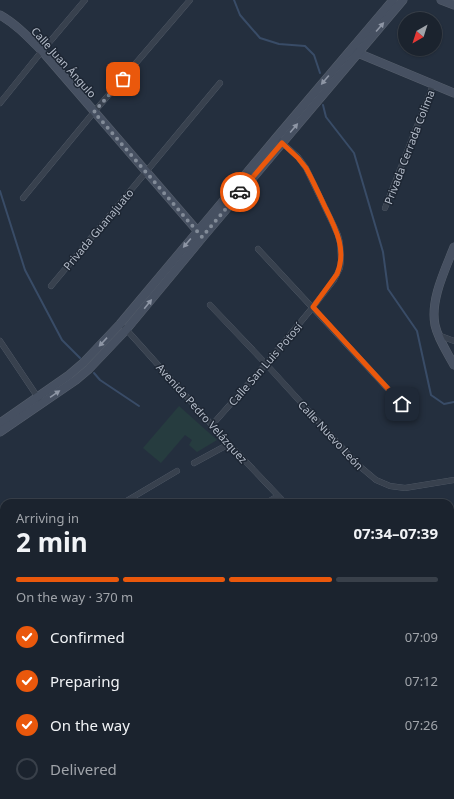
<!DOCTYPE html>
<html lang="en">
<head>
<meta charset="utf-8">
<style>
  body { margin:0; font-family:"Noto Sans",sans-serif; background:#242b36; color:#f1f3f6; height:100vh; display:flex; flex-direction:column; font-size:15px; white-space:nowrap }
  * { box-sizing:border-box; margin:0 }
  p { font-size:13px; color:#a0a4aa }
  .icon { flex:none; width:22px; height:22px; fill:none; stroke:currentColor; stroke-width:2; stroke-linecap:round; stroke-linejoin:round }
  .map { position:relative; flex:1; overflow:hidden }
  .side { position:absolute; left:0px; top:499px; width:454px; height:300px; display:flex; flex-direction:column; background:#1b232e; border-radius:12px 12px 0 0; box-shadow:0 1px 3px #0004,0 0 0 1px #39404a }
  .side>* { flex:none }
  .needle { width:26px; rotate:219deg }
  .fabs { position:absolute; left:398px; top:12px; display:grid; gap:8px }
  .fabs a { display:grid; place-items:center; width:44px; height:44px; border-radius:50%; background:#1b232e; box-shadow:0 1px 3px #0004,0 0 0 1px #39404a; font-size:20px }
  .pin { position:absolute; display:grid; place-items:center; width:34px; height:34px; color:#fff; margin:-17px; border-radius:8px; box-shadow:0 2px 6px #0006 }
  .courier { position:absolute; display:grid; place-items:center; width:40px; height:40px; margin:-20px; border:3px solid #ea580c; border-radius:50%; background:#fff; color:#222; box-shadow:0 1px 5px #0007 }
  .overview em { font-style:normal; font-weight:700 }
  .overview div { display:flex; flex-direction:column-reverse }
  .overview { display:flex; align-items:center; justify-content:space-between; height:68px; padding:0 16px }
  h1 { font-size:26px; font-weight:700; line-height:30px }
  .bar { display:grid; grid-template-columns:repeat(4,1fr); gap:6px 4px; align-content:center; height:48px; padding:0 16px }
  .bar i { height:5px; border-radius:3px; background:#39404a }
  .bar .current { background:#ea580c }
  .bar p { grid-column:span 4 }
  ol { padding:0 16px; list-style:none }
  li { display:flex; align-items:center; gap:12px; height:44px }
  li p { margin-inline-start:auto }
  li .icon { padding:4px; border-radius:50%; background:#ea580c; color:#fff; stroke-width:4 }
  li:last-child { color:#a0a4aa }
  li i { width:22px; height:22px; border:2px solid #39404a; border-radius:50% }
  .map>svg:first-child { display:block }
  .green { fill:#263c3f }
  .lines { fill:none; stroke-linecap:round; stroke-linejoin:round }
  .stream { stroke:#394c67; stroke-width:2 }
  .street-casing { stroke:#565f6c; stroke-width:6 }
  .secondary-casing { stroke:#565f6c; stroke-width:9 }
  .street { stroke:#38414e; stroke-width:5.5 }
  .secondary { stroke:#465061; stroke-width:8 }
  .oneway { fill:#8e96a5 }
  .done { stroke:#828b98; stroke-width:4; stroke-dasharray:0 7.2 }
  .route { stroke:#ea580c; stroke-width:5 }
  .labels { text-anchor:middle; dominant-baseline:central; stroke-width:3; stroke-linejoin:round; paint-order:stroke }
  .street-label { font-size:11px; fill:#b4bcc9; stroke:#1d2633 }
</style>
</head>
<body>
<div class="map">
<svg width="454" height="799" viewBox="0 0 454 799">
  <rect width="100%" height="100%" fill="#242f3e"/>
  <g class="green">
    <polygon points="179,406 217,440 197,452 189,445 192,440 185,435 161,463 143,448"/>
    <polygon points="454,620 454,667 450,664 450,622"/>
    <polygon points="0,697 4,698 4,795 176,795 175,799 0,799"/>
  </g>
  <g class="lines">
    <g class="stream">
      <polyline points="234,0 240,15 260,38 279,44 305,46 314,55 320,73"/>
      <polyline points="323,105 326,117 354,153 383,252 388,289 417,331 431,395 444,404 454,402"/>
      <polyline points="0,191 25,270 62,340 80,358"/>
      <polyline points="94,373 100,380 139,406"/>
    </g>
    <g class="street-casing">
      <g id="street">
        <polyline points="0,103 42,51 85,0"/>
        <polyline points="23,198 94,112 190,0"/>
        <polyline points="385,208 433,85"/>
        <polyline points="258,249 412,415"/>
        <polyline points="51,286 220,83"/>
        <polyline points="210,305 266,364 357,464 376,480 390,486 405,488 454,480"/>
        <polyline points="125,328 229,444 285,503"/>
        <polyline points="438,335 454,341"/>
        <polyline points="0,341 39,399"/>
        <polyline points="212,425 266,364 313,307 334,280 340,268 341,260 340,243 338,235 333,224 306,168 298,157 280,141"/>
        <polyline points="194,463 229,444"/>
        <polyline points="123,503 177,471"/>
        <polyline points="266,503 278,496"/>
        <polyline points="450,559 454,558"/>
        <polyline points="0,575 4,573"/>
        <polyline points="450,787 454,786"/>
        <polyline points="399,799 411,795"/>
        <polyline points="434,799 454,797"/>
      </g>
    </g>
    <g class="secondary-casing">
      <g id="secondary">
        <polyline points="441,0 454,5"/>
        <path d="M0 15C16 24 29 38 42 51L201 235"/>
        <polyline points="353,51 454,93"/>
        <path d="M454 247C445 270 430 300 435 325 438 339 447 352 454 365"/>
        <polyline points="0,423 69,375 83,363 120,324 276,138 393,0"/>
        <polyline points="0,432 76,380 89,369 126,330 203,237 403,0"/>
        <polyline points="450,568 454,565"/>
        <polyline points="0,648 4,652"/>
      </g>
    </g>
    <use href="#street" class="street"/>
    <use href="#secondary" class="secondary"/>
  </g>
  <defs><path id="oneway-solid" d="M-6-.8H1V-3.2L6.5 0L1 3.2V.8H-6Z"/></defs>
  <g class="oneway">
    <use href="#oneway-solid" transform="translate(380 27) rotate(-49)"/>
    <use href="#oneway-solid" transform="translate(325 80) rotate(130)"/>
    <use href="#oneway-solid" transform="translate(294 128) rotate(-50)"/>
    <use href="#oneway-solid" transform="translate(187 243) rotate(130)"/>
    <use href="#oneway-solid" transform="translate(148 304) rotate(-51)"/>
    <use href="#oneway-solid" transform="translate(103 342) rotate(133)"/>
    <use href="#oneway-solid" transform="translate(55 394) rotate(-34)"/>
  </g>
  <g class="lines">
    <polyline class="done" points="123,79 94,112 202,237 240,192"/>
    <path class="route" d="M240 192 282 143 298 158 306 168C313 181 319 194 325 207 336 229 347 250 337 274L313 307 402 404"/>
  </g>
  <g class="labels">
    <g class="street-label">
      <text transform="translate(64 62) rotate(48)">Calle Juan Ángulo</text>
      <text transform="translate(409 147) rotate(-69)">Privada Cerrada Colima</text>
      <text transform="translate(98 229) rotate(-50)">Privada Guanajuato</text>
      <text transform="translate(265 364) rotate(-49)">Calle San Luis Potosí</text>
      <text transform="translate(202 413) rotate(48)">Avenida Pedro Velázquez</text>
      <text transform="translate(331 435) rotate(47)">Calle Nuevo León</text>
    </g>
  </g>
</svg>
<div class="fabs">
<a><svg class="needle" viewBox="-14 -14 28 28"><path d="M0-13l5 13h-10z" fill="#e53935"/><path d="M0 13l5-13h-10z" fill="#a0a4aa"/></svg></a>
</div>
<div class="pin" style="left:123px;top:79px;background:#ea580c"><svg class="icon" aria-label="bag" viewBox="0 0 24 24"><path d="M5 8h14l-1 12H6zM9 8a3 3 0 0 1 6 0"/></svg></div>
<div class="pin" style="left:402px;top:404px;background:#1f2937"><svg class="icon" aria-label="home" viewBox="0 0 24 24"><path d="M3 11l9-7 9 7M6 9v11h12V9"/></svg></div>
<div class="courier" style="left:240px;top:192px"><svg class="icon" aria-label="car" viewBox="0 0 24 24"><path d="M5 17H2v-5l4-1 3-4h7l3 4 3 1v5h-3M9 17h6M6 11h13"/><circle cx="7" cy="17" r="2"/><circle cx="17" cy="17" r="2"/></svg></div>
<section class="side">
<div class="overview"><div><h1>2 min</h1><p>Arriving in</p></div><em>07:34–07:39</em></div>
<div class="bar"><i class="current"></i><i class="current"></i><i class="current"></i><i></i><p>On the way · 370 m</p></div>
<ol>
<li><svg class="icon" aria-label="check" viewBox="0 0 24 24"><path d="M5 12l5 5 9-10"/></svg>Confirmed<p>07:09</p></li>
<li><svg class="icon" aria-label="check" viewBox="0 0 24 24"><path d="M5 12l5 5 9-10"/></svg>Preparing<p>07:12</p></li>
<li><svg class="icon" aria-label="check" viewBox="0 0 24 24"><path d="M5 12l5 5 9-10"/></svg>On the way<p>07:26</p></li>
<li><i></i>Delivered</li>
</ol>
</section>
</div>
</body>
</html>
